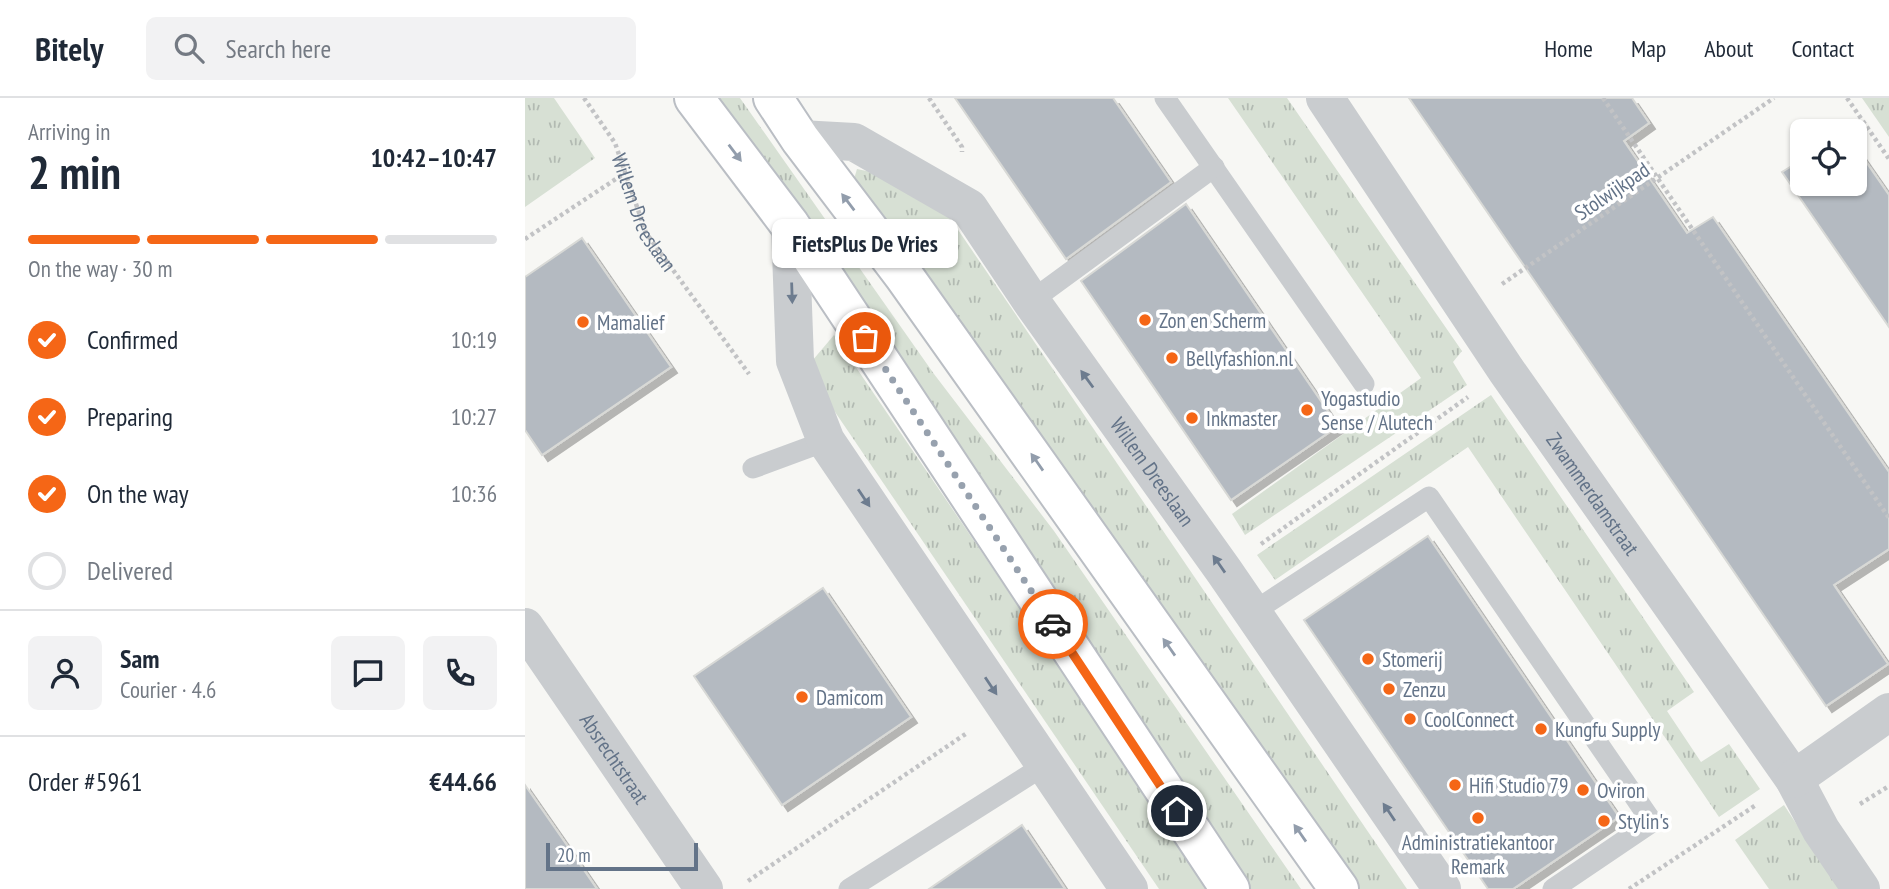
<!DOCTYPE html>
<html lang="en">
<head>
<meta charset="utf-8">
<style>
  body { margin:0; font-family:"PT Sans Narrow",sans-serif; background:#f2f2f3; color:#1f2937; height:100vh; display:flex; flex-direction:column; font-size:26px; white-space:nowrap }
  * { box-sizing:border-box; margin:0 }
  p { font-size:23px; color:#747a83 }
  .icon { flex:none; width:38px; height:38px; fill:none; stroke:currentColor; stroke-width:2; stroke-linecap:round; stroke-linejoin:round }
  .map { position:relative; flex:1; overflow:hidden }
  .side { display:flex; flex-direction:column; background:#fff; width:525px }
  .side>* { flex:none }
  .buttons { position:absolute; left:1265px; top:21px; display:grid; gap:14px }
  .buttons a { display:grid; place-items:center; width:77px; height:77px; border-radius:10px; background:#fff; box-shadow:0 2px 5px #0004; font-size:35px }
  .scale { position:absolute; left:21px; bottom:18px; width:152px; box-sizing:border-box; padding-left:7px; border:4px solid #637388; border-top:0; font-size:19px; line-height:24px; white-space:nowrap; color:#637388; -webkit-text-stroke:5px #fff; paint-order:stroke }
  .pin { position:absolute; display:grid; place-items:center; width:60px; height:60px; color:#fff; margin:-30px; border:4px solid #fff; border-radius:50%; box-shadow:0 2px 7px #0007 }
  .courier { position:absolute; display:grid; place-items:center; width:70px; height:70px; margin:-35px; border:5px solid #f56616; border-radius:50%; background:#fff; color:#222; box-shadow:0 2px 9px #0007 }
  .bubble { position:absolute; height:49px; border-radius:10px; background:#fff; box-shadow:0 2px 5px #0004; font-size:23px; font-weight:800; line-height:49px; text-align:center }
  .summary em { font-style:normal; font-weight:800 }
  .summary div { display:flex; flex-direction:column-reverse }
  .summary { display:flex; align-items:center; justify-content:space-between; height:119px; padding:0 28px }
  h1 { font-size:46px; font-weight:800; line-height:52px }
  .bar { display:grid; grid-template-columns:repeat(4,1fr); gap:10px 7px; align-content:center; height:84px; padding:0 28px }
  .bar i { height:9px; border-radius:5px; background:#e0e1e3 }
  .bar .on { background:#f56616 }
  .bar p { grid-column:span 4 }
  .line { display:flex; align-items:center; gap:18px; padding:0 28px; border-top:2px solid #e0e1e3 }
  .line div { flex:1 }
  .round { display:grid; place-items:center; flex:none; width:74px; height:74px; border-radius:10px; background:#f2f2f3 }
  ol { padding:0 28px; list-style:none }
  li { display:flex; align-items:center; gap:21px; height:77px }
  li p { margin-inline-start:auto }
  li .icon { padding:7px; border-radius:50%; background:#f56616; color:#fff; stroke-width:4 }
  li:last-child { color:#747a83 }
  li i { width:38px; height:38px; border:4px solid #e0e1e3; border-radius:50% }
  header { display:flex; align-items:center; gap:42px; box-sizing:border-box; height:98px; padding:0 35px; background:#fff; border-bottom:2px solid #e0e1e3 }
  header strong { font-size:33px }
  nav { display:flex; gap:38px; margin-inline-start:auto; font-size:24px }
  .search { width:490px; height:63px; background:#f2f2f3; display:flex; align-items:center; gap:18px; box-sizing:border-box; padding:0 24px; border-radius:10px; color:#747a83; font-size:26px }
  main { display:flex; flex:1; min-height:0 }
  .map>svg:first-child { display:block }
  .grass { fill:url(#grass-tufts) }
  .building { fill:#b4bac1; stroke:#d8d9d6; stroke-width:2; filter:url(#shadow) }
  .lines { fill:none; stroke-linecap:round; stroke-linejoin:round }
  .secondary-casing { stroke:#babec4; stroke-width:42 }
  .path { stroke:#c2c3c5; stroke-width:4.5; stroke-dasharray:3.5 3.5; stroke-linecap:butt }
  .service { stroke:#c9cccf; stroke-width:21 }
  .minor { stroke:#c9cccf; stroke-width:38 }
  .secondary { stroke:#fff; stroke-width:38 }
  .oneway { fill:#929dac }
  .oneway2 { fill:#6d7c8f }
  .done { stroke:#97a1ae; stroke-width:7; stroke-dasharray:0 12.6 }
  .route { stroke:#f56616; stroke-width:9 }
  .poi-dot { fill:#f56616; stroke:#fff; stroke-width:2.5 }
  .labels { text-anchor:middle; dominant-baseline:central; stroke-width:7; stroke-linejoin:round; paint-order:stroke }
  .street-label { font-size:21px; fill:#637388; stroke:#fff }
  .poi-label { font-size:21px; fill:#637388; stroke:#fff; text-anchor:start }
</style>
</head>
<body>
<header>
<strong>Bitely</strong>
<div class="search"><svg class="icon" aria-label="search" viewBox="0 0 24 24"><circle cx="10" cy="10" r="6"/><path d="M15 15l6 6"/></svg>Search here</div>
<nav><a>Home</a><a>Map</a><a>About</a><a>Contact</a></nav>
</header>
<main>
<section class="side">
<div class="summary"><div><h1>2 min</h1><p>Arriving in</p></div><em>10:42–10:47</em></div>
<div class="bar"><i class="on"></i><i class="on"></i><i class="on"></i><i></i><p>On the way · 30 m</p></div>
<ol>
<li><svg class="icon" aria-label="check" viewBox="0 0 24 24"><path d="M5 12l5 5 9-10"/></svg>Confirmed<p>10:19</p></li>
<li><svg class="icon" aria-label="check" viewBox="0 0 24 24"><path d="M5 12l5 5 9-10"/></svg>Preparing<p>10:27</p></li>
<li><svg class="icon" aria-label="check" viewBox="0 0 24 24"><path d="M5 12l5 5 9-10"/></svg>On the way<p>10:36</p></li>
<li><i></i>Delivered</li>
</ol>
<div class="line" style="height:126px"><a class="round"><svg class="icon" aria-label="person" viewBox="0 0 24 24"><circle cx="12" cy="8" r="4"/><path d="M4 21q1-7 8-7t8 7"/></svg></a><div><b>Sam</b><p>Courier · 4.6</p></div><a class="round"><svg class="icon" aria-label="chat" viewBox="0 0 24 24"><path d="M4 5h16v11H9l-5 4z"/></svg></a><a class="round"><svg class="icon" aria-label="phone" viewBox="0 0 24 24"><path d="M5 4h4l2 5-3 2q2 4 5 5l2-3 5 2v4C11 20 4 13 5 4z"/></svg></a></div>
<div class="line" style="height:91px"><div>Order #5961</div><b>€44.66</b></div>
</section>
<div class="map">
<svg width="1364" height="791" viewBox="0 0 1364 791">
  <defs>
    <pattern id="grass-tufts" width="24" height="20" patternUnits="userSpaceOnUse" patternTransform="scale(1.75)"><rect width="24" height="20" fill="#d7e0d4"/><path d="M3 7l-1-3M5 7V3M7 7l1-3M15 17l-1-3M17 17v-4M19 17l1-3" fill="none" stroke="#b2bab2"/></pattern>
    <filter id="shadow"><feDropShadow dx="6" dy="6" stdDeviation="0" flood-color="#0004"/></filter>
  </defs>
  <rect width="100%" height="100%" fill="#f7f7f4"/>
  <g class="grass">
    <polygon points="0,0 29,0 70,60 0,109"/>
    <polygon points="192,0 215,0 409,276 529,433 776,791 726,791 496,456"/>
    <polygon points="703,0 762,0 937,253 928,264 942,287 720,437 707,416 896,280"/>
    <polygon points="1337,0 1364,0 1364,39"/>
    <polygon points="332,71 379,81 425,120 882,791 831,791 329,81"/>
    <polygon points="309,237 686,791 634,791 308,311 287,263"/>
    <polygon points="966,297 1169,594 1142,613 1176,664 1204,646 1235,691 1194,719 943,349 750,482 732,457"/>
    <polygon points="1259,707 1314,791 1244,791 1210,742"/>
  </g>
  <g class="building">
    <polygon points="430,0 588,0 646,84 541,161"/>
    <polygon points="884,0 1107,0 1124,25 1099,43 1162,135 1188,119 1364,374 1364,451 1309,487 1363,566 1301,608"/>
    <polygon points="1330,48 1364,97 1364,229 1257,74 1278,61 1278,86 1330,86"/>
    <polygon points="661,106 813,328 706,402 556,183"/>
    <polygon points="57,140 146,269 17,357 0,332 0,179"/>
    <polygon points="903,438 1094,719 988,791 963,791 779,522"/>
    <polygon points="298,490 386,619 257,707 169,578"/>
    <polygon points="0,687 39,743 72,791 0,791"/>
    <polygon points="497,727 540,791 404,791"/>
  </g>
  <g class="lines">
    <g class="secondary-casing">
      <g id="secondary">
        <polyline points="169,0 265,127 705,791"/>
        <polyline points="248,0 275,41 379,178 814,791"/>
      </g>
    </g>
    <g class="path">
      <path id="s1" d="M59 0 90 45 121 135 224 276"/>
      <polyline points="404,0 437,49 437,54"/>
      <polyline points="1078,0 1364,420"/>
      <polyline points="1322,0 1364,61"/>
      <polyline points="0,141 100,75"/>
      <polyline points="977,186 1249,0"/>
      <polyline points="736,446 943,299"/>
      <polyline points="1335,706 1364,688"/>
      <polyline points="223,783 442,635"/>
      <polyline points="1104,791 1231,707"/>
    </g>
    <g class="service">
      <polyline points="640,0 839,286"/>
      <polyline points="506,203 689,69"/>
      <polyline points="228,370 301,343"/>
      <polyline points="728,514 904,399 1127,724 1028,791"/>
      <polyline points="324,791 520,667"/>
    </g>
    <g class="minor">
      <path id="s2" d="M800 0 981 272 1269 681 1296 732 1336 791"/>
      <path id="s3" d="M275 41 329 44 444 110 506 203 699 473 917 791"/>
      <polyline points="265,127 270,263 301,343 604,791"/>
      <path id="s4" d="M0 529 179 791"/>
      <polyline points="1269,681 1364,614"/>
    </g>
    <use href="#secondary" class="secondary"/>
  </g>
  <defs><path id="oneway-solid" d="M-6-.8H1V-3.2L6.5 0L1 3.2V.8H-6Z" transform="scale(1.75)"/></defs>
  <g class="oneway">
    <use href="#oneway-solid" transform="translate(210 55) rotate(53)"/>
    <use href="#oneway-solid" transform="translate(323 104) rotate(-127)"/>
    <use href="#oneway-solid" transform="translate(512 364) rotate(-125)"/>
    <use href="#oneway-solid" transform="translate(644 549) rotate(-125)"/>
    <use href="#oneway-solid" transform="translate(775 735) rotate(-125)"/>
  </g>
  <g class="oneway2">
    <use href="#oneway-solid" transform="translate(267 195) rotate(88)"/>
    <use href="#oneway-solid" transform="translate(562 281) rotate(-126)"/>
    <use href="#oneway-solid" transform="translate(339 400) rotate(56)"/>
    <use href="#oneway-solid" transform="translate(694 466) rotate(-125)"/>
    <use href="#oneway-solid" transform="translate(466 588) rotate(56)"/>
    <use href="#oneway-solid" transform="translate(864 714) rotate(-124)"/>
  </g>
  <g class="lines">
    <polyline class="done" points="340,240 528,526"/>
    <polyline class="route" points="528,526 652,713"/>
  </g>
  <g class="poi-dot">
    <circle cx="620" cy="222" r="7"/>
    <circle cx="58" cy="224" r="7"/>
    <circle cx="647" cy="260" r="7"/>
    <circle cx="782" cy="312" r="7"/>
    <circle cx="667" cy="320" r="7"/>
    <circle cx="843" cy="561" r="7"/>
    <circle cx="864" cy="591" r="7"/>
    <circle cx="277" cy="599" r="7"/>
    <circle cx="885" cy="621" r="7"/>
    <circle cx="1016" cy="631" r="7"/>
    <circle cx="930" cy="687" r="7"/>
    <circle cx="1058" cy="692" r="7"/>
    <circle cx="953" cy="720" r="7"/>
    <circle cx="1079" cy="723" r="7"/>
  </g>
  <g class="labels">
    <g class="street-label">
      <text transform="translate(1087 93) rotate(-34)">Stolwijkpad</text>
      <text stroke="none"><textPath href="#s1" startOffset="130">Willem Dreeslaan</textPath></text>
      <text stroke="none"><textPath href="#s3" startOffset="508">Willem Dreeslaan</textPath></text>
      <text stroke="none"><textPath href="#s2" startOffset="478">Zwammerdamstraat</textPath></text>
      <text stroke="none"><textPath href="#s4" startOffset="159">Absrechtstraat</textPath></text>
    </g>
    <g class="poi-label">
      <text x="634" y="222">Zon en Scherm</text>
      <text x="72" y="224">Mamalief</text>
      <text x="661" y="260">Bellyfashion.nl</text>
      <text x="796" y="300">Yogastudio<tspan x="796" dy="24">Sense / Alutech</tspan></text>
      <text x="681" y="320">Inkmaster</text>
      <text x="857" y="561">Stomerij</text>
      <text x="878" y="591">Zenzu</text>
      <text x="291" y="599">Damicom</text>
      <text x="899" y="621">CoolConnect</text>
      <text x="1030" y="631">Kungfu Supply</text>
      <text x="944" y="687">Hifi Studio 79</text>
      <text x="1072" y="692">Oviron</text>
      <text x="1093" y="723">Stylin's</text>
      <text x="953" y="744" text-anchor="middle">Administratiekantoor<tspan x="953" dy="24">Remark</tspan></text>
    </g>
  </g>
</svg>
<div class="buttons">
<a><svg class="icon" aria-label="locate" viewBox="0 0 24 24"><circle cx="12" cy="12" r="6"/><path d="M12 2v4M12 18v4M2 12h4M18 12h4"/></svg></a>
</div>
<div class="scale">20 m</div>
<div class="pin" style="left:340px;top:240px;background:#ea580c"><svg class="icon" aria-label="bag" viewBox="0 0 24 24"><path d="M5 8h14l-1 12H6zM9 8a3 3 0 0 1 6 0"/></svg></div>
<div class="pin" style="left:652px;top:713px;background:#1f2937"><svg class="icon" aria-label="home" viewBox="0 0 24 24"><path d="M3 11l9-7 9 7M6 9v11h12V9"/></svg></div>
<div class="courier" style="left:528px;top:526px"><svg class="icon" aria-label="car" viewBox="0 0 24 24"><path d="M5 17H2v-5l4-1 3-4h7l3 4 3 1v5h-3M9 17h6M6 11h13"/><circle cx="7" cy="17" r="2"/><circle cx="17" cy="17" r="2"/></svg></div>
<div class="bubble" style="left:247px;top:121px;width:186px">FietsPlus De Vries</div>
</div>
</main>
</body>
</html>
